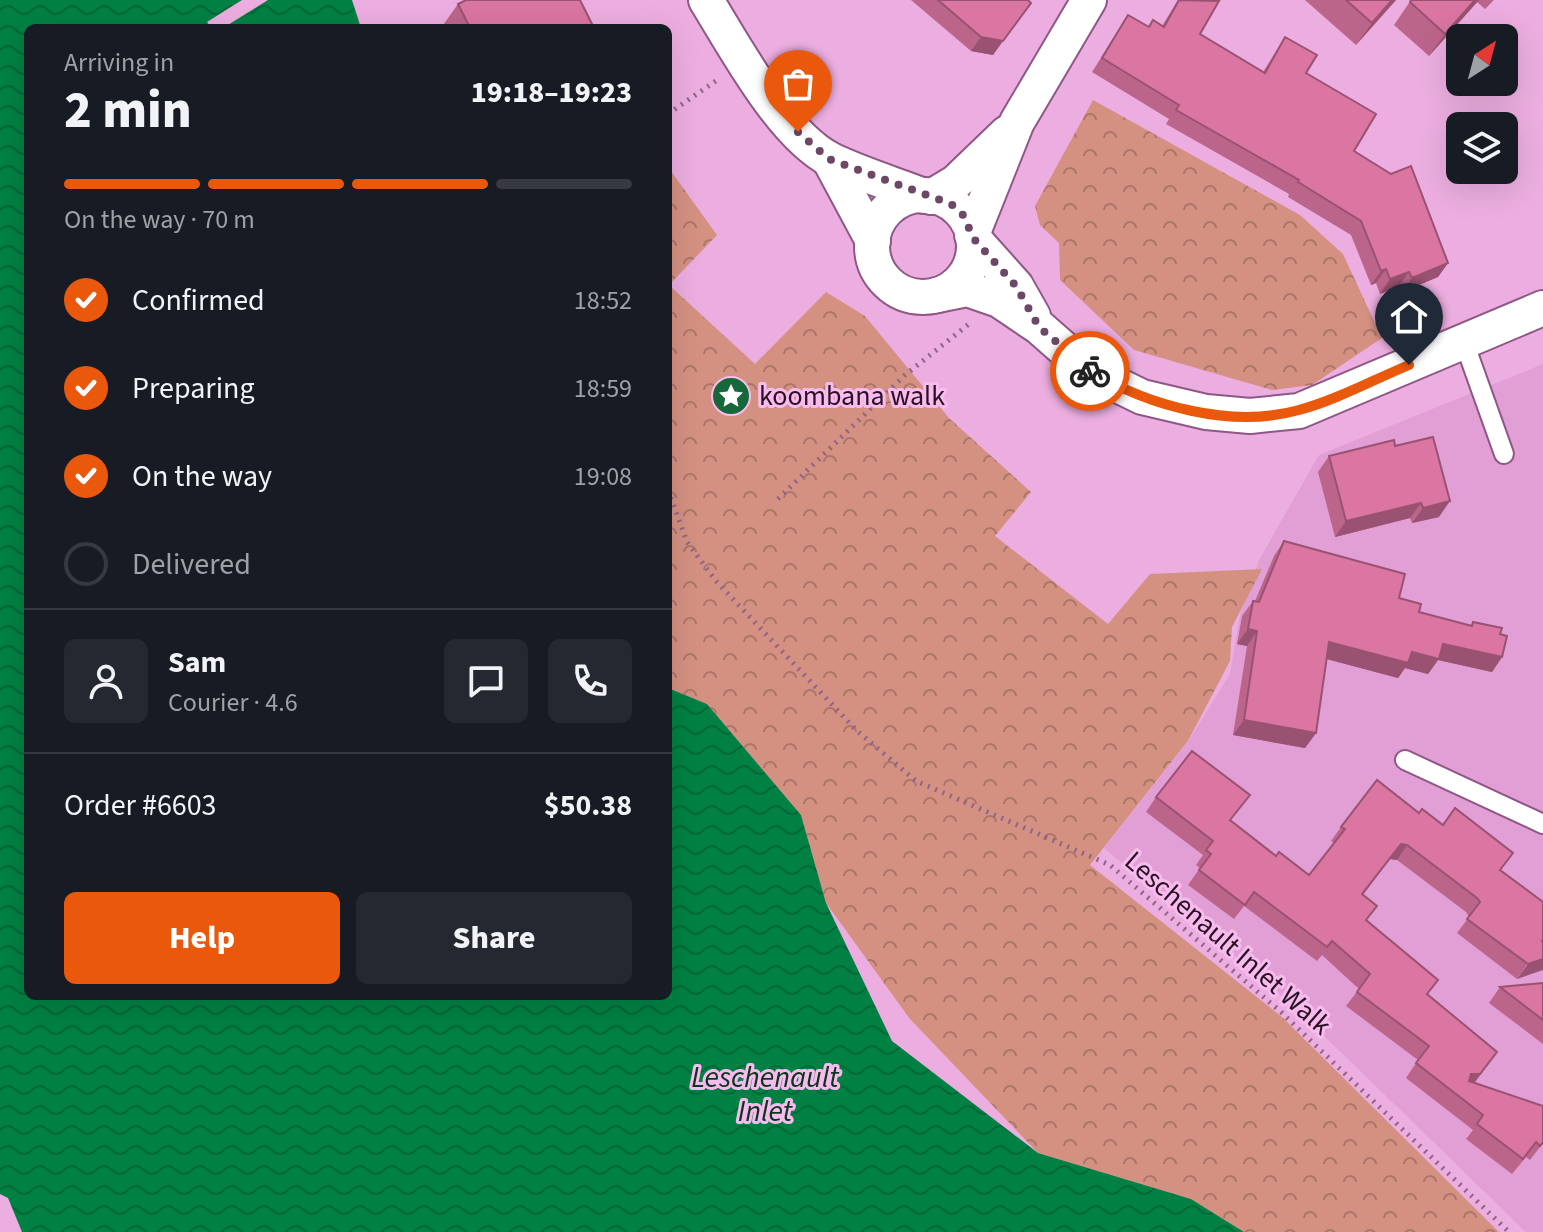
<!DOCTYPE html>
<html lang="en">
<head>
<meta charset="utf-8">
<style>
  body { margin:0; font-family:"Source Sans 3",sans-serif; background:#242831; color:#f1f3f6; height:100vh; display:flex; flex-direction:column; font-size:30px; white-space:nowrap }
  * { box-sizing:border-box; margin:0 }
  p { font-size:26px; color:#9ea1a6 }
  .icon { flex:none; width:44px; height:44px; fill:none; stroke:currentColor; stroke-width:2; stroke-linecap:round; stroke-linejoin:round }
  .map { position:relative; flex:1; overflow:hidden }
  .panel { position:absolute; left:24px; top:24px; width:648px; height:976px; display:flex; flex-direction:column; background:#171b24; border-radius:12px; box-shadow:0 8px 32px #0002 }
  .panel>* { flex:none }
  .needle { width:52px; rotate:36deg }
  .tools { position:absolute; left:1446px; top:24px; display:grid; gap:16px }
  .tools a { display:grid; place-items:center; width:72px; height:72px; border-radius:12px; background:#171b24; box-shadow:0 8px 32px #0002; font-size:40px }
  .pin { position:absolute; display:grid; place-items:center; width:68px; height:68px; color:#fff; margin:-82px -34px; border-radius:50% 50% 50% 0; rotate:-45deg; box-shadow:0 0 8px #0007 }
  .pin .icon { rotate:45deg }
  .courier { position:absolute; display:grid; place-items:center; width:80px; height:80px; margin:-40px; border:6px solid #ea580c; border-radius:50%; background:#fff; color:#222; box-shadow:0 2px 10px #0007 }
  .overview em { font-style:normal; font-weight:800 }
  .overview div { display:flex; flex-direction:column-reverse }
  .overview { display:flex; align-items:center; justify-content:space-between; height:136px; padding:0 40px }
  h1 { font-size:52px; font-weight:800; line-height:60px }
  .bar { display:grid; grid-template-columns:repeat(4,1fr); gap:12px 8px; align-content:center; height:96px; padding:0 40px }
  .bar i { height:10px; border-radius:6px; background:#363941 }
  .bar .active { background:#ea580c }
  .bar p { grid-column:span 4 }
  .line { display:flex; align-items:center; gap:20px; padding:0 40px; border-top:2px solid #363941 }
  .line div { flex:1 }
  .round { display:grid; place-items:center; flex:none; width:84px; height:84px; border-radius:12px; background:#242831 }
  ol { padding:0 40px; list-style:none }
  li { display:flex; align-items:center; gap:24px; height:88px }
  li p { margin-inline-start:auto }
  li .icon { padding:8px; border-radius:50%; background:#ea580c; color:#fff; stroke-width:4 }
  li:last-child { color:#9ea1a6 }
  li i { width:44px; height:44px; border:4px solid #363941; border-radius:50% }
  .action { display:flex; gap:16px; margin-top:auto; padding:16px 40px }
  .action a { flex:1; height:92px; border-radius:12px; background:#ea580c; color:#fff; font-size:32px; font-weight:800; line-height:92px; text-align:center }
  .action a+a { background:#242831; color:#f1f3f6 }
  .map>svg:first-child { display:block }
  .built { fill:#e19fd5 }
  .forest { fill:url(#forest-crowns) }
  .water { fill:url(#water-waves) }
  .pier { fill:#ecaee0 }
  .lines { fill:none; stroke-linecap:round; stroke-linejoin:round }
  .lane-casing { stroke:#8e5785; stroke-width:22 }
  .street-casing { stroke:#8e5785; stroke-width:38 }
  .path { stroke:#906488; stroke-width:5; stroke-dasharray:2 6; stroke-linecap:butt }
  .lane { stroke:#fff; stroke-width:18 }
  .street { stroke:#fff; stroke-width:34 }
  .wall { fill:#bc658b }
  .shaded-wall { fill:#995271 }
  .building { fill:#db75a2; stroke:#995271; stroke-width:2 }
  .done { stroke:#6d4866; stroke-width:8; stroke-dasharray:0 14.4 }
  .route { stroke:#ea580c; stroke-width:10 }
  .labels { text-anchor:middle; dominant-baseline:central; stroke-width:6; stroke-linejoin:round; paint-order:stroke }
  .poi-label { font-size:28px; fill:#281124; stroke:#f9bbee; text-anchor:start }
  .street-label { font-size:28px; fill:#281124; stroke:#f9bbee }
  .water-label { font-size:30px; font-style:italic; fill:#0a361c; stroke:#f9bbee }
</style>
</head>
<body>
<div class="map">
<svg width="1543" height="1232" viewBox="0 0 1543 1232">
  <defs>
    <pattern id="forest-crowns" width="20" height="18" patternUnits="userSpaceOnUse" patternTransform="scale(2)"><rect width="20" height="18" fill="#d49182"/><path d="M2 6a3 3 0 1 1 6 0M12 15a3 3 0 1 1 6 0" fill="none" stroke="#ac756a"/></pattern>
    <pattern id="water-waves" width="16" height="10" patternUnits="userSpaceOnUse" patternTransform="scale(2)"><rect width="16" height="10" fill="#008143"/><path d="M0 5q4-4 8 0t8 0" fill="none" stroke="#026838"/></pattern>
  </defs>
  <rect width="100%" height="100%" fill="#ecaee0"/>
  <polygon class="built" points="1543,364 1543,1232 1526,1232 1288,1001 1104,848 1188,742 1230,674 1240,615 1259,560 1319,455"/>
  <g class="forest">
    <polygon points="1093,100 1300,215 1343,254 1382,338 1312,385 1272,390 1134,350 1060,280 1059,243 1040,225 1035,206"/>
    <polygon points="668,167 717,235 669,285 755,364 826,292 865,316 949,418 1031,492 995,536 1108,624 1150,574 1262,569 1232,627 1230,661 1188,741 1090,865 1282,1017 1499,1232 1244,1232 1191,1199 1038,1153 910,1019 826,903 801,815 707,704 668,688"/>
  </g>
  <polygon class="water" points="0,0 352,0 361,28 28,28 28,996 668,996 668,688 707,704 801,815 826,903 892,1041 1038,1153 1191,1199 1244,1232 22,1232 8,1198 0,1194"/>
  <polygon class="pier" points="242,0 268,0 223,28 211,28 207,22"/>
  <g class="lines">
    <g class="lane-casing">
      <g id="lane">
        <polyline points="1464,342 1504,454"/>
        <polyline points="1405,760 1543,824"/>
      </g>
    </g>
    <g class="street-casing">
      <g id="street">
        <path d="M706 0C735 47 782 135 831 160 860 174 893 184 924 196"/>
        <polyline points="829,159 873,241"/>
        <circle cx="923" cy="246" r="51"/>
        <polyline points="931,197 956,182 1007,133"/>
        <polyline points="972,235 1017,122 1089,0"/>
        <polyline points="974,239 1016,286 1033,316"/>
        <polyline points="937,295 967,289 999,300 1039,327 1089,371 1142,397 1206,412 1250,416 1299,411 1543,308"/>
      </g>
    </g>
    <g class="path">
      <polyline points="668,114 717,80"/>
      <polyline points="668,490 687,542 716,581 856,730 916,781 1110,865 1281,1012 1509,1232"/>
      <polyline points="778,499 905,375 969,324"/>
    </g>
    <use href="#lane" class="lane"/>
    <use href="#street" class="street"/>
  </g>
  <g class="wall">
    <polygon points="911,0 1028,0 993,55 971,51"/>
    <polygon points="1178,0 1218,0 1200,34 1263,72 1285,37 1354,151 1448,263 1438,277 1402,292 1399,286 1380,294 1376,283 1371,285 1351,235 1288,197 1289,194 1166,124 1169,119 1092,72 1128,15 1148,27 1153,20 1162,26"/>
    <polygon points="1305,0 1396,0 1356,45"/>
    <polygon points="1411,0 1494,0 1485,9 1477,2 1429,56 1394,25"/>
    <polygon points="458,4 594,28 441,28"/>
    <polygon points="1395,446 1439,517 1412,523 1410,518 1335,537 1318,472 1329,456"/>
    <polygon points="1284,541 1399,598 1419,612 1470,626 1473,622 1500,634 1502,657 1492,672 1438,660 1428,674 1405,668 1398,678 1327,659 1316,733 1305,748 1233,735 1247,646 1237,644 1242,616 1253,601 1255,601 1274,556"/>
    <polygon points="1250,795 1230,821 1276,856 1309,875 1334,843 1331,841 1341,827 1419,813 1501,870 1543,942 1517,979 1457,933 1469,917 1466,912 1397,860 1390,859 1363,895 1366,921 1428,994 1475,1083 1543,1143 1530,1160 1526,1157 1512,1174 1466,1139 1473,1130 1406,1078 1418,1060 1346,1006 1359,989 1322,955 1317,961 1244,906 1234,919 1188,885 1200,868 1196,865 1203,855 1146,812 1156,797"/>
    <polygon points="1543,983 1543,1044 1489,1003 1500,987"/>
  </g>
  <g class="shaded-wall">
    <polygon points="1392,0 1396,0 1356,45 1372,23"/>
    <polygon points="1475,0 1479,0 1429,56 1445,34"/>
    <polygon points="1031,3 993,55 971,51 981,37"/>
    <polygon points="1448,263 1438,277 1402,292 1412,278"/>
    <polygon points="1386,269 1376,283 1371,285 1381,271"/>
    <polygon points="1409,272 1399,286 1380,294 1390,279"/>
    <polygon points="1450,501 1439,517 1412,523 1423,508"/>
    <polygon points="1421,503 1410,518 1335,537 1346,521"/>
    <polygon points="1248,629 1257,631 1247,646 1237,644"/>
    <polygon points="1329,642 1412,652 1443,644 1502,657 1492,672 1438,660 1428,674 1405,668 1398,678 1319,657"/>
    <polygon points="1244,720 1316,733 1305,748 1233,735"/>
    <polygon points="1401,844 1407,845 1397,860 1390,859 1352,909"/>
    <polygon points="1543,959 1543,970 1517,979 1528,964"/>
    <polygon points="1497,1052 1470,1089 1460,1088 1471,1074"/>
  </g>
  <g class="building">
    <polygon points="466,0 580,0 594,28 470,28 458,4"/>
    <polygon points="938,0 1028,0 1031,3 1003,41 981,37"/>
    <polygon points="1179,0 1219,1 1200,34 1265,73 1285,37 1317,55 1306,73 1376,114 1354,151 1391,174 1411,166 1448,263 1412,278 1409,272 1390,279 1386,269 1381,271 1361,221 1298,182 1299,180 1176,110 1179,105 1102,58 1128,15 1149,27 1153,20 1164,27"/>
    <polygon points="1346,0 1392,0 1372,23"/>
    <polygon points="1411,0 1475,0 1445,34 1410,2"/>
    <polygon points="1433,437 1450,501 1423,508 1421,503 1346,521 1329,456 1394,440 1395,446"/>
    <polygon points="1284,541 1405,574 1399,598 1421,604 1419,612 1472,626 1473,622 1502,628 1500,634 1507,636 1502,657 1443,644 1439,659 1412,652 1408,663 1329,642 1316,733 1244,720 1257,631 1248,629 1253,601 1259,602"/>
    <polygon points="1192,751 1250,795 1230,820 1276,856 1279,852 1309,875 1345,829 1341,827 1377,780 1419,813 1422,809 1443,825 1455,808 1513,853 1500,870 1543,902 1543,939 1542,941 1543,942 1543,959 1528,964 1467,919 1480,902 1477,898 1407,845 1401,844 1362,894 1377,906 1366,920 1438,980 1427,994 1497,1052 1480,1074 1471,1074 1469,1081 1543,1106 1543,1142 1540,1146 1536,1142 1523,1159 1477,1124 1483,1115 1416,1063 1429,1046 1357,992 1370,974 1332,941 1327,947 1254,892 1245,905 1199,870 1211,854 1206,850 1213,841 1156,797"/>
    <polygon points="1543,983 1543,1020 1500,987"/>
  </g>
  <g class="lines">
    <polyline class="done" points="798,132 829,159 951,204 962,213 974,239 1016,286 1039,327 1090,371"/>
    <path class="route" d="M1090 371C1149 406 1231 429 1299 410 1336 400 1373 380 1409 365"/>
  </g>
  <defs>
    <g id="sight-disc" transform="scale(2)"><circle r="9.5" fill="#156839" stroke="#f9bbee"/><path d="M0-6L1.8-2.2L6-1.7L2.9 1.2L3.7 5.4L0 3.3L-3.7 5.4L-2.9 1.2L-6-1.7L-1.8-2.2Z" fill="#fff"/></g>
  </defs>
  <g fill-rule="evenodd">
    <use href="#sight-disc" x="731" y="396"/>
  </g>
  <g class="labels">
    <g class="poi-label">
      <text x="759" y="396">koombana walk</text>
    </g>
    <g class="street-label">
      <text transform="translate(1228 943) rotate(41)">Leschenault Inlet Walk</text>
    </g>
    <g class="water-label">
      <text x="765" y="1077">Leschenault<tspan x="765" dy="34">Inlet</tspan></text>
    </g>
  </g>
</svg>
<div class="tools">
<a><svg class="needle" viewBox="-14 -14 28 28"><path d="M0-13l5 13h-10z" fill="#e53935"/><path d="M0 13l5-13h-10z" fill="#9ea1a6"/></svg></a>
<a><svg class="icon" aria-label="layers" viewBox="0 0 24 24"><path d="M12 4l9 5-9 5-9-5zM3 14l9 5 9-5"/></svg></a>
</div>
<div class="pin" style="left:798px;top:132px;background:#ea580c"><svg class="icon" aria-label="bag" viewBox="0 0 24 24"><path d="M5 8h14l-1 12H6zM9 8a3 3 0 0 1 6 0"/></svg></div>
<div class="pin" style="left:1409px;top:365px;background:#1f2937"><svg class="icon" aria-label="home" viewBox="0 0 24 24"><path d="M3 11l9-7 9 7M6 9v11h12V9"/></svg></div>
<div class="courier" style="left:1090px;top:371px"><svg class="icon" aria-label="bike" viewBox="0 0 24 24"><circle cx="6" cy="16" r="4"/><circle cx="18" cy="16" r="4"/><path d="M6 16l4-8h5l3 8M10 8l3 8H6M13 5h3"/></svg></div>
<section class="panel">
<div class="overview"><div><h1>2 min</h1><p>Arriving in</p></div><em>19:18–19:23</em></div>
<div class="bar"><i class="active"></i><i class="active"></i><i class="active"></i><i></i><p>On the way · 70 m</p></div>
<ol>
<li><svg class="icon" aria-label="check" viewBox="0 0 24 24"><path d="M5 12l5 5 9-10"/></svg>Confirmed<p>18:52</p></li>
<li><svg class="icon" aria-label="check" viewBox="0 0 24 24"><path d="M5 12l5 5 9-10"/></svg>Preparing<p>18:59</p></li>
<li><svg class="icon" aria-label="check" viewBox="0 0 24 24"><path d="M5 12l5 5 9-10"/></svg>On the way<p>19:08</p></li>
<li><i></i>Delivered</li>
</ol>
<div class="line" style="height:144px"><a class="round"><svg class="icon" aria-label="person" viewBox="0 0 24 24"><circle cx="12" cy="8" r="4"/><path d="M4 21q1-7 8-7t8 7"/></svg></a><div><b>Sam</b><p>Courier · 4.6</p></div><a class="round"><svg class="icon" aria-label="chat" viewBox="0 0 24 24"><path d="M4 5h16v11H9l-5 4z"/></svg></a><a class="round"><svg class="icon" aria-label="phone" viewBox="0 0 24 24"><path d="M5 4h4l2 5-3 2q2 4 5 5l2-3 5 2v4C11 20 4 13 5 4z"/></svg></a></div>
<div class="line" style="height:104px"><div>Order #6603</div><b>$50.38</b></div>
<div class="action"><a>Help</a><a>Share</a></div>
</section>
</div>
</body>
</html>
